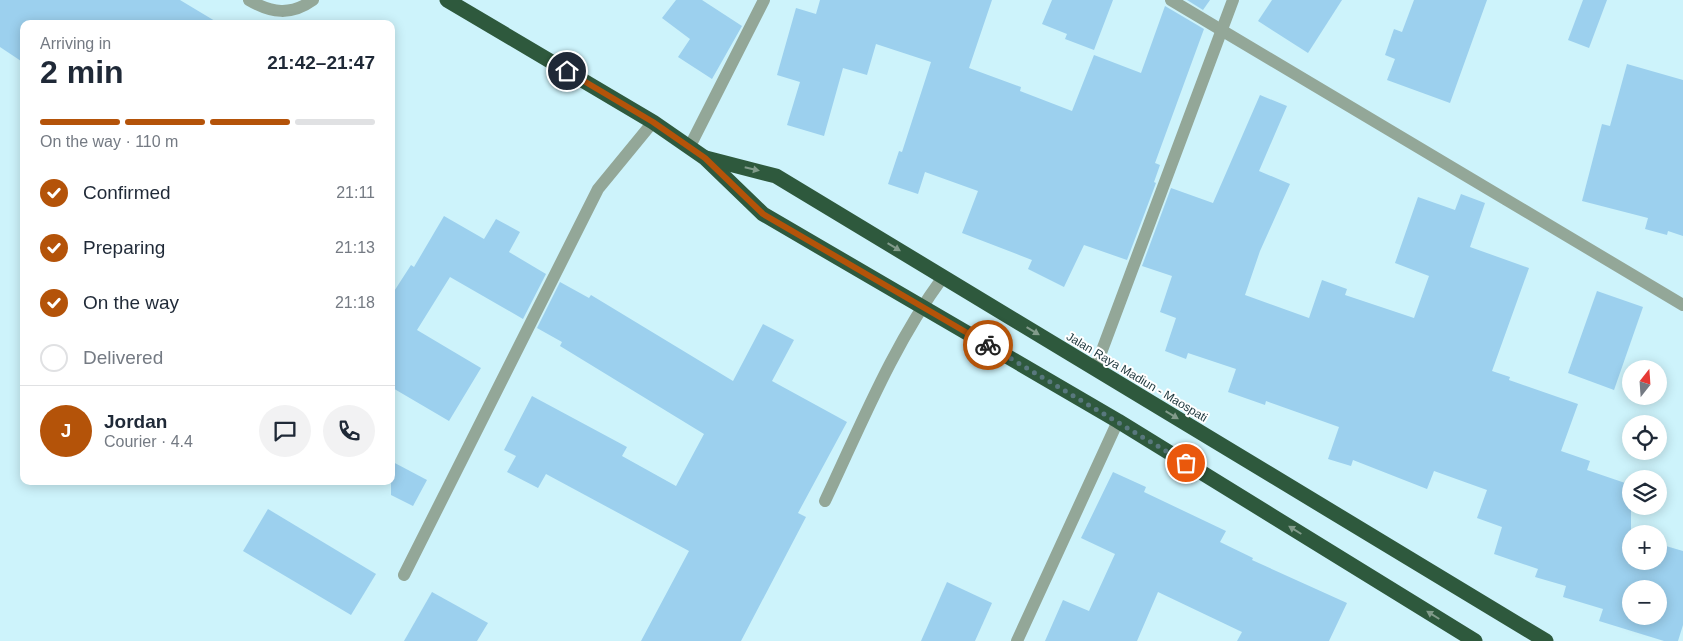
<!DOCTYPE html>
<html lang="en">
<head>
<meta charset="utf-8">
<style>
  body { margin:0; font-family:Arial,sans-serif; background:#f2f2f3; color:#1f2937; height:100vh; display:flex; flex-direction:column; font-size:19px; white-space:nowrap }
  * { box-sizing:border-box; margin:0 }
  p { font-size:16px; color:#747a83 }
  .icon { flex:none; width:28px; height:28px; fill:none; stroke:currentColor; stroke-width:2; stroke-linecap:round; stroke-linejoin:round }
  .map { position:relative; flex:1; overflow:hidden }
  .side { position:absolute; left:20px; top:20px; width:375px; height:465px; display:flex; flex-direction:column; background:#fff; border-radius:10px; box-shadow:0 2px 12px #0003 }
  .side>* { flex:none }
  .needle { width:32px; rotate:17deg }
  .buttons { position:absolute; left:1622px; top:360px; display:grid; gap:10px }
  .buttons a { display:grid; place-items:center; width:45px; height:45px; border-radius:50%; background:#fff; box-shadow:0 2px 12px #0003; font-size:25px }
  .pin { position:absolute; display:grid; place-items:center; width:42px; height:42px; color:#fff; margin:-21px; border:2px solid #fff; border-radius:50%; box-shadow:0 1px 5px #0007 }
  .courier { position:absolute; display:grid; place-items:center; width:50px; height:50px; margin:-25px; border:4px solid #b45309; border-radius:50%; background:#fff; color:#222; box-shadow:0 1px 6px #0007 }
  .summary em { font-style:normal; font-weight:700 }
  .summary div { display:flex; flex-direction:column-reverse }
  .summary { display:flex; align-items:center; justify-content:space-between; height:85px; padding:0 20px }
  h1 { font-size:32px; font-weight:700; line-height:38px }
  .bar { display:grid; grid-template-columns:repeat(4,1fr); gap:8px 5px; align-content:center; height:60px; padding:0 20px }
  .bar i { height:6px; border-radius:4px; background:#e0e1e3 }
  .bar .on { background:#b45309 }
  .bar p { grid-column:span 4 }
  .line { display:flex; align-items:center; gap:12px; padding:0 20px; border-top:1px solid #e0e1e3 }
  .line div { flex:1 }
  .round { display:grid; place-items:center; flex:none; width:52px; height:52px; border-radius:26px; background:#f2f2f3 }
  ol { padding:0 20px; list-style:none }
  li { display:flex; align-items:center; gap:15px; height:55px }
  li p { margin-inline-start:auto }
  li .icon { padding:5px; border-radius:50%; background:#b45309; color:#fff; stroke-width:4 }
  li:last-child { color:#747a83 }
  li i { width:28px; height:28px; border:2px solid #e0e1e3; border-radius:50% }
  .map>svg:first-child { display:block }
  .building { fill:#9cd0ee; fill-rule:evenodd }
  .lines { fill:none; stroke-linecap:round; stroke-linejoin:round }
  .lane { stroke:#93a798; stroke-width:12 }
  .street { stroke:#93a798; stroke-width:12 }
  .highway { stroke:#2e593d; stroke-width:15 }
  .oneway { fill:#829b8b }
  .done { stroke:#59787e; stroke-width:5; stroke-dasharray:0 9 }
  .route { stroke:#b45309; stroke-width:6 }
  .labels { text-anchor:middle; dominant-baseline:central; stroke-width:4; stroke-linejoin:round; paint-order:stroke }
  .street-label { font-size:12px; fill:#1b353b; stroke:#fff }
</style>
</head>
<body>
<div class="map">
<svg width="1683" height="641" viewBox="0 0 1683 641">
  <rect width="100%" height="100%" fill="#cdf3fb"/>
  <g class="building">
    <polygon points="0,0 180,0 220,24 24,24 24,63 0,47"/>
    <polygon points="676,0 702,0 742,26 712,79 678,57 690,39 662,18"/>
    <polygon points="820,0 992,0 969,68 1021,87 1020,91 1072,111 1094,55 1141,73 1165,6 1204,29 1155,163 1160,165 1154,182 1156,183 1127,260 1084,245 1064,287 1028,269 1032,260 962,233 978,191 925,172 918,194 888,184 899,151 902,152 931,62 876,44 867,75 843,68 824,136 787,125 800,82 777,75 796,8 816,14"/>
    <polygon points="1052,0 1113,0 1094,50 1065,39 1067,34 1042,24"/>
    <polygon points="1187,0 1210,0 1203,10"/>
    <polygon points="1272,0 1342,0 1308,53 1258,21"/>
    <polygon points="1414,0 1487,0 1450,103 1387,80 1395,59 1385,55 1394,29 1402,32"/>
    <polygon points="1583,0 1607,0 1589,48 1568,40"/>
    <polygon points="1627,64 1683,80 1683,236 1668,231 1667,235 1645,229 1648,218 1582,201 1602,124 1610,126"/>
    <path d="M1260 95 1287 106 1259 171 1290 184 1260 251 1245 295 1309 318 1322 280 1347 289 1345 295 1414 318 1429 276 1395 263 1418 197 1455 210 1461 194 1485 203 1470 247 1529 268 1492 371 1510 377 1509 380 1578 404 1561 451 1590 461 1587 470 1631 485V561H1659V544L1683 551V625L1678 641H1664L1599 621 1603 609 1563 597 1566 586 1535 577 1538 569 1494 554 1502 527 1477 518 1487 490 1434 471 1427 489 1353 460 1351 466 1328 459 1339 427 1266 401 1265 405 1228 392 1236 369 1188 353 1186 359 1165 351 1176 318 1160 312 1172 276 1142 266 1171 188 1213 203ZM1631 589H1659V616H1631Z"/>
    <polygon points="444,216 484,239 496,219 520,232 509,252 546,274 523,319 450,277 417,330 481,368 449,421 391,387 391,296 411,265 414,267"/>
    <polygon points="560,282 589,298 591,295 733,381 763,324 794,340 772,381 847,422 798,513 806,517 741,641 641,641 689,551 546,474 538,488 507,472 516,456 504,450 532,396 627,447 622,456 676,486 704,434 560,346 562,342 537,328"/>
    <polygon points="1597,291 1643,307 1614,390 1568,373"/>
    <polygon points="391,461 427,480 413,506 391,495"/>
    <polygon points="1113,472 1146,487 1144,492 1226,531 1220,542 1253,558 1252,560 1347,603 1329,641 1237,641 1242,632 1158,592 1137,641 1045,641 1063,600 1089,611 1115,554 1081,538"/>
    <polygon points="268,509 376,574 351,615 243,551"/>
    <polygon points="947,582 992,603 975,641 921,641"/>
    <polygon points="432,592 488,623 477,641 404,641"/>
  </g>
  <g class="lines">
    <g class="lane">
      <path d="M249 0C271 13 291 16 313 0"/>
      <path d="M825 501C861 425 893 345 943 277"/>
      <polyline points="404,575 598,189 653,122"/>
    </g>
    <g class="street">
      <polyline points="1171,0 1683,305"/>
      <polyline points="689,148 764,0"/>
      <polyline points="1095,369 1233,0"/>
      <polyline points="1017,641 1118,421"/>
    </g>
    <g class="highway">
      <polyline points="447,0 653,122 705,158 763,214 1118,421 1475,641"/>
      <polyline points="706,158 776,176 1546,641"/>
    </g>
  </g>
  <defs><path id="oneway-solid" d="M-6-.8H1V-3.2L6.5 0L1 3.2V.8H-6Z" transform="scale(1.25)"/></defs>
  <g class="oneway">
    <use href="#oneway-solid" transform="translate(752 169) rotate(13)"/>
    <use href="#oneway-solid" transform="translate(894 247) rotate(31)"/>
    <use href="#oneway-solid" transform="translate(1033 331) rotate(31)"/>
    <use href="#oneway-solid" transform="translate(1172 415) rotate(31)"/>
    <use href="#oneway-solid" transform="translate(1295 530) rotate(-148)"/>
    <use href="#oneway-solid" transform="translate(1433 615) rotate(-148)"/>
  </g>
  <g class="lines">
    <polyline class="done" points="988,345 1186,463"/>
    <polyline class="route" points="567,71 653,122 705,158 763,214 988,345"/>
  </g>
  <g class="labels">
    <g class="street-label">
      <text transform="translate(1137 377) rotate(31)">Jalan Raya Madiun - Maospati</text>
    </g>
  </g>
</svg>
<div class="buttons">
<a><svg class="needle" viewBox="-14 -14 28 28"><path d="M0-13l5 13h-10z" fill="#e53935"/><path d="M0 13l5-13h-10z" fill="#747a83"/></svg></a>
<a><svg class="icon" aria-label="locate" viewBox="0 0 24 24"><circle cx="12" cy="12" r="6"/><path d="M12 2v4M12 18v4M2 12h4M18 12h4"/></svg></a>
<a><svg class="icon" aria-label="layers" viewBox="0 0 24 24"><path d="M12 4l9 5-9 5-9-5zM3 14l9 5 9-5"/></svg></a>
<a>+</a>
<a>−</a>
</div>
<div class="pin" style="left:1186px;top:463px;background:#ea580c"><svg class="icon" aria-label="bag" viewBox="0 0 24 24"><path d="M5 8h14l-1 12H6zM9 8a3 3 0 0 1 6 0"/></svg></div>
<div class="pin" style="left:567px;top:71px;background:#1f2937"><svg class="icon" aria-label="home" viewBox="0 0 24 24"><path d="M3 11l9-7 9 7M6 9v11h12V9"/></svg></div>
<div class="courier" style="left:988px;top:345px"><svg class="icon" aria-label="bike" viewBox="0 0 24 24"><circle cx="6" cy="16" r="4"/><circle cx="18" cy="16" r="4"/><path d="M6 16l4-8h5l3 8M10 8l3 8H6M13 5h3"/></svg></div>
<section class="side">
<div class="summary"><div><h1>2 min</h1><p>Arriving in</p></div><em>21:42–21:47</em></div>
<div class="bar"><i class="on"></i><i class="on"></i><i class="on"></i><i></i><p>On the way · 110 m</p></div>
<ol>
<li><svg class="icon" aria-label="check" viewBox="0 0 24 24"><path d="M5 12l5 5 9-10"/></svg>Confirmed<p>21:11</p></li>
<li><svg class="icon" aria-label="check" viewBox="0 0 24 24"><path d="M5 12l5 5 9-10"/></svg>Preparing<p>21:13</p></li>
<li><svg class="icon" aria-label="check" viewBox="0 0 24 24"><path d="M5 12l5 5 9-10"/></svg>On the way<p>21:18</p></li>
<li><i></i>Delivered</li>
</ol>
<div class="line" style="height:90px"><b class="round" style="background:#b45309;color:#fff">J</b><div><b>Jordan</b><p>Courier · 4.4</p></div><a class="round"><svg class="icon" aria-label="chat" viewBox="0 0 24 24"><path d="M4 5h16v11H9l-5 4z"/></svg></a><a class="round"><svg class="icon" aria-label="phone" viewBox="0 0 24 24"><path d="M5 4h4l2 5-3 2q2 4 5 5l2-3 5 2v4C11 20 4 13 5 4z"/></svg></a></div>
</section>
</div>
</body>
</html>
